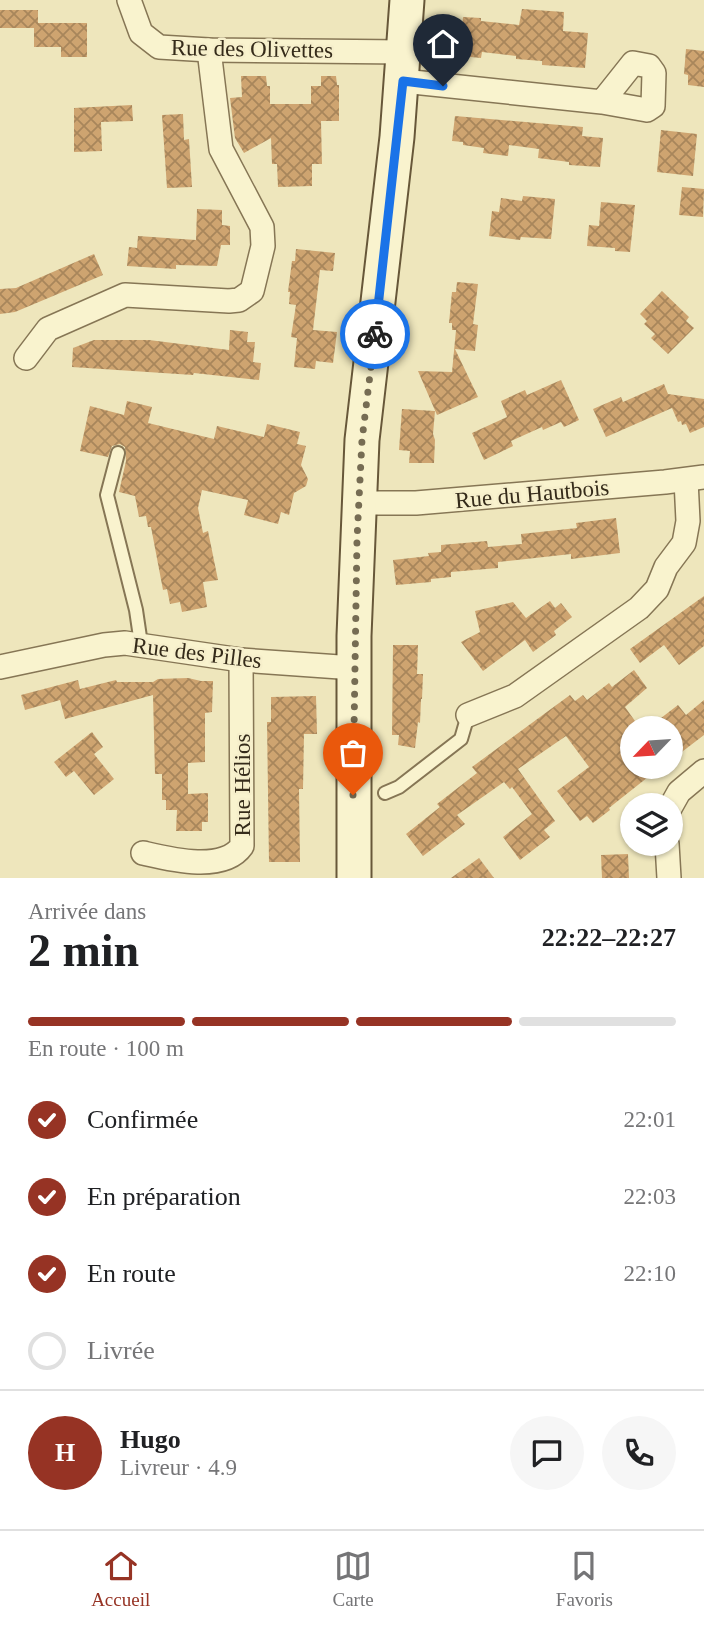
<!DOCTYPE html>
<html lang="fr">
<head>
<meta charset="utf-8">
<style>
  body { margin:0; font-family:"Times New Roman",serif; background:#f6f6f6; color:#202124; height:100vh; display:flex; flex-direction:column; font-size:26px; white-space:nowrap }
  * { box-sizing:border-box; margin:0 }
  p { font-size:23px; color:#757577 }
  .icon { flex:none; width:38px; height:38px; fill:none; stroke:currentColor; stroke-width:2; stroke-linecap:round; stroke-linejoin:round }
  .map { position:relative; height:878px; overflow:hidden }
  .drawer { display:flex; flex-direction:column; background:#fff; flex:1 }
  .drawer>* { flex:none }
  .needle { width:46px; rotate:245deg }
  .buttons { position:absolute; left:620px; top:716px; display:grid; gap:14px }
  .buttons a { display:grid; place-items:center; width:63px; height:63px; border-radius:50%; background:#fff; box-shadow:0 2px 5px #0004; font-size:35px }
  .pin { position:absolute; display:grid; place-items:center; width:60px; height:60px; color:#fff; margin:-72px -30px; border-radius:50% 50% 50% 0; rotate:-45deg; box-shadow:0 0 7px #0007 }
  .pin .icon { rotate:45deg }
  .courier { position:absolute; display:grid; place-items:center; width:70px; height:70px; margin:-35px; border:5px solid #1a73e8; border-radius:50%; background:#fff; color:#222; box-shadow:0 2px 9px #0007 }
  .head em { font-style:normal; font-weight:700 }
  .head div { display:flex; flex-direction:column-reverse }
  .head { display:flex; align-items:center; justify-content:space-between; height:119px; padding:0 28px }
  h1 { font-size:46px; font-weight:700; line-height:52px }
  .bar { display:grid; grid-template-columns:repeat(4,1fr); gap:10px 7px; align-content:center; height:84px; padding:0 28px }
  .bar i { height:9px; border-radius:5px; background:#e0e0e0 }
  .bar .selected { background:#963324 }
  .bar p { grid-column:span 4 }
  .line { display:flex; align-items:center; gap:18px; padding:0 28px; border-top:2px solid #e0e0e0 }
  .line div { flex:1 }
  .round { display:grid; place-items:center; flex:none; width:74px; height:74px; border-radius:37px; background:#f6f6f6 }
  ol { padding:0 28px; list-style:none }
  li { display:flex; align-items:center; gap:21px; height:77px }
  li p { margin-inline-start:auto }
  li .icon { padding:7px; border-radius:50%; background:#963324; color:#fff; stroke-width:4 }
  li:last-child { color:#757577 }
  li i { width:38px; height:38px; border:4px solid #e0e0e0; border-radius:50% }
  .dock { display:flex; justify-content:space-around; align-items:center; height:98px; border-top:2px solid #e0e0e0; background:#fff; font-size:19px; color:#757577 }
  .dock a { display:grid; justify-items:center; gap:4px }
  .dock .selected { color:#963324 }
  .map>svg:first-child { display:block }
  .building { fill:url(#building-cross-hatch) }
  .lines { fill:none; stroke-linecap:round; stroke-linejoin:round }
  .lane-casing { stroke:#867655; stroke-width:16 }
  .street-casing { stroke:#867655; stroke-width:26 }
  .secondary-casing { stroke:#675739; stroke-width:37 }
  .lane { stroke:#f9f3ce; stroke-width:12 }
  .street { stroke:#f9f3ce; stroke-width:23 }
  .secondary { stroke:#f9f3ce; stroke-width:33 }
  .done { stroke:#766c53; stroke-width:7; stroke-dasharray:0 12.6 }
  .route { stroke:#1a73e8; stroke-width:9 }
  .labels { text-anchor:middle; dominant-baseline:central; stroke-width:5; stroke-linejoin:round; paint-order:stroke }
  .street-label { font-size:23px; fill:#352b1a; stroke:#f6efcb }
</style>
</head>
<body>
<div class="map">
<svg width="704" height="878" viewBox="0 0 704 878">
  <defs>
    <pattern id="building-cross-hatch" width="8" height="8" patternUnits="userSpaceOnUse" patternTransform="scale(1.75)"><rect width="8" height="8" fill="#cea470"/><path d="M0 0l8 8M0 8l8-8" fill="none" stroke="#a8865b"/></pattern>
  </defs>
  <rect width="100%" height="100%" fill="#eee6bc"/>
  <g class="building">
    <polygon points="522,9 564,12 563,31 588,33 585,68 542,65 542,61 516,59 516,56 482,52 481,58 460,56 463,17 481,18 481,21 519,25"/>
    <polygon points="0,10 38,10 38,23 87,23 87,57 61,57 61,47 34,47 34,28 0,28"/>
    <polygon points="686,49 704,51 704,87 688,85 688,75 684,74"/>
    <polygon points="241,76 266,76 267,86 270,86 270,104 311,104 311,86 321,86 321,76 336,76 337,85 339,85 339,121 321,121 322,164 312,164 312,186 278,187 277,164 272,164 271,138 244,153 235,138 230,98 242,97"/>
    <polygon points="132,105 133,121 101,122 102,151 74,152 74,108"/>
    <polygon points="183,114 184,140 189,139 192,187 167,188 162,115"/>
    <polygon points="455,116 583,127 582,136 603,138 600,167 569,165 569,162 538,158 539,149 509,145 508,156 483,153 484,148 463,145 463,142 452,141"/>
    <polygon points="661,130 697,134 693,176 657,172"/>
    <polygon points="682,187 704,189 703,217 679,215"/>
    <polygon points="523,196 555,199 551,239 521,237 520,240 489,236 492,211 499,212 501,198 522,201"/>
    <polygon points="601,202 635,205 630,252 615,251 615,248 587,246 589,225 599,226"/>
    <polygon points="197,209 222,210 222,225 230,226 230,245 221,245 217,266 176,265 176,269 127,266 129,247 137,248 138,236 196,240"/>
    <polygon points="296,249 335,253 333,271 320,270 313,330 337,332 333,363 316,361 315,369 294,367 297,338 291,337 296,305 289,304 290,292 288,292 292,261 295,261"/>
    <polygon points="94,254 103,275 15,312 0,314 0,289 16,288"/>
    <polygon points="457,282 478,284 473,324 478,325 475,351 455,349 478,397 437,415 418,371 452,372 456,330 452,330 452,323 449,323 452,292 456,292"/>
    <polygon points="662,291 689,317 686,321 694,328 668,354 651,338 655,334 644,324 647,321 640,314"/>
    <polygon points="230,330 248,332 247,342 255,342 253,362 261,363 259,380 194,373 193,375 72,367 73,348 94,340 149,340 229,350"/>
    <polygon points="561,380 579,420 564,427 561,422 543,430 542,427 511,441 513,446 484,460 472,433 507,417 501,401 525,390 527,395"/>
    <polygon points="664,384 668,394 704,399 704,427 690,433 686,424 682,425 681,421 678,422 672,408 606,437 593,409 621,397 623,402"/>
    <polygon points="127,401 152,407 148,423 214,439 217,426 264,437 267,424 300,432 297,444 306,446 301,465 308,479 306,486 294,493 289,515 281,512 278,524 244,515 248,500 202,490 198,508 203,533 208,531 218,580 203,582 207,607 182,612 180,602 170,604 167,589 163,590 151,527 148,527 146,516 139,517 135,496 119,492 126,461 125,447 120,444 112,446 108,457 80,451 90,406 124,415"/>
    <polygon points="402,409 435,411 433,434 435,440 434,463 409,463 410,451 399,450"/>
    <polygon points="616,518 620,553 571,559 571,554 498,562 498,568 451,572 451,577 431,579 431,582 396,585 393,560 429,556 428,553 441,552 441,545 487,541 488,547 522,544 521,534 577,528 576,523"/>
    <polygon points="704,596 704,646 679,665 664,645 640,663 630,649"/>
    <polygon points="550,601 555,608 561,603 572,617 554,631 556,635 533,652 525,640 483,671 461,642 480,632 475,611 513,602 526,618"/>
    <polygon points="393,645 418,645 417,674 423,674 422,699 421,699 420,723 418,722 415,748 398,745 399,735 392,735"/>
    <polygon points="634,670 647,688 625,707 640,728 632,728 632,766 662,766 619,800 609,808 610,810 593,823 587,816 580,821 557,791 589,767 566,736 518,769 555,821 544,830 550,837 520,860 503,837 532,814 512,787 510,789 504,782 457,815 465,824 423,856 406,834 440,807 437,804 477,773 472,767 570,695 575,701 583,695 587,700 609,683 612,687"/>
    <polygon points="188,678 201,681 213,681 212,712 205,713 205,762 188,763 188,794 208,793 208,822 202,822 202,831 176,831 177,810 166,810 166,800 162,800 162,774 155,774 153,695 65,719 60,700 25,710 21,695 78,680 80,689 116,680 117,682 153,682 158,679"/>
    <polygon points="316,696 317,734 304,734 303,789 299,789 300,862 269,862 267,722 271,722 271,697"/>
    <polygon points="704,700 704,735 670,761 670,728 648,728 678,705 686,715"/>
    <polygon points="92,732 103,747 94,754 114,779 94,795 74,771 66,777 54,762"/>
    <polygon points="628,854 629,878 602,878 601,855"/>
    <polygon points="479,858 494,878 451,878"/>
  </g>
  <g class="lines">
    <g class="lane-casing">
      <g id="lane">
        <polyline points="118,453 107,495 136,610 141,644"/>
        <polyline points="385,793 399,787 461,739 468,715"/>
      </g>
    </g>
    <g class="street-casing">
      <g id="street">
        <polyline points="129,0 141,33 159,47 209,50 404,52"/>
        <polyline points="403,81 602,102 647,110 653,106 654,73 649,66 633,63 602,102"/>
        <polyline points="26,358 48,329 125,295 229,301 239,300 252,291 263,246 262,227 221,149 209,50"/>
        <polyline points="359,503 416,503 665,482 704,477"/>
        <polyline points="0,667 104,645 125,643 241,660 354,668"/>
        <polyline points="468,715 515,696 639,608 657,589 666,567 684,543 688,521 686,480"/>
        <polyline points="670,808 679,792 704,771"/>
        <polyline points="667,844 669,878"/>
        <path d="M143 853C169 859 223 873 242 846L241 660"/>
      </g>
    </g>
    <g class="secondary-casing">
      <polyline id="secondary" points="354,878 354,636 362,440 397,137 407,0"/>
    </g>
    <use href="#lane" class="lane"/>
    <use href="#street" class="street"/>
    <use href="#secondary" class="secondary"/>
  </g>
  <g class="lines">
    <polyline class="done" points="353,795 357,539 362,440 375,334"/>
    <polyline class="route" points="375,334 403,81 443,86"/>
  </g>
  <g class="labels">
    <g class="street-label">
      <text transform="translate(252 49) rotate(1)">Rue des Olivettes</text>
      <text transform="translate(532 494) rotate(-5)">Rue du Hautbois</text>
      <text transform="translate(197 653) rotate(7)">Rue des Pilles</text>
      <text transform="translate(242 785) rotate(-90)">Rue Hélios</text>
    </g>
  </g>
</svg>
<div class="buttons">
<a><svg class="needle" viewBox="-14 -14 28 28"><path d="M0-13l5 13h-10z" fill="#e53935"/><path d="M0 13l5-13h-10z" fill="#757577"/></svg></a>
<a><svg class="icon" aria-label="layers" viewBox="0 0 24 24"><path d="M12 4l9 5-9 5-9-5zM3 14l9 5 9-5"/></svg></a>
</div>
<div class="pin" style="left:353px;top:795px;background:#ea580c"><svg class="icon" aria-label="bag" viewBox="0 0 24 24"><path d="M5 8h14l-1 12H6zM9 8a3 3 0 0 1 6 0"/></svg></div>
<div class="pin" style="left:443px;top:86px;background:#1f2937"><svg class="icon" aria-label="home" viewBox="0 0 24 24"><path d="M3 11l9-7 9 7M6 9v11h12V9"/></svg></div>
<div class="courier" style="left:375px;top:334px"><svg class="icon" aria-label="bike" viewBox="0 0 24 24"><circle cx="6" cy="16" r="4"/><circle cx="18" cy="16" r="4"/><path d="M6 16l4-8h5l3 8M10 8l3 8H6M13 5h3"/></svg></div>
</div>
<section class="drawer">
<div class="head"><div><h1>2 min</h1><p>Arrivée dans</p></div><em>22:22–22:27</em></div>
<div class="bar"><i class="selected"></i><i class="selected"></i><i class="selected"></i><i></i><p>En route · 100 m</p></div>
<ol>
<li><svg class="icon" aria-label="check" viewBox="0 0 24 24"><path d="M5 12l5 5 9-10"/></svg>Confirmée<p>22:01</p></li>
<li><svg class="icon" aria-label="check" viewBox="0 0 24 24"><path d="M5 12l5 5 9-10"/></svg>En préparation<p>22:03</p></li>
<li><svg class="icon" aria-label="check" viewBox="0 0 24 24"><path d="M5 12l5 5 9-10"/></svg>En route<p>22:10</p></li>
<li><i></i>Livrée</li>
</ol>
<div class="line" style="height:126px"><b class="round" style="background:#963324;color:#fff">H</b><div><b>Hugo</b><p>Livreur · 4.9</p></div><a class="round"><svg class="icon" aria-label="chat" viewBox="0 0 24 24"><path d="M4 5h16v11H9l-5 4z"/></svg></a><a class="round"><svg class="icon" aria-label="phone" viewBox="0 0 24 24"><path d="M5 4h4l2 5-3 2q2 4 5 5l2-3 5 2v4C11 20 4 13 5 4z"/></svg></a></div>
</section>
<nav class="dock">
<a class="selected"><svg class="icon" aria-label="home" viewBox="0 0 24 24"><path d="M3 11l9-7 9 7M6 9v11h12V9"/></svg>Accueil</a>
<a><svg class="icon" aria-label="map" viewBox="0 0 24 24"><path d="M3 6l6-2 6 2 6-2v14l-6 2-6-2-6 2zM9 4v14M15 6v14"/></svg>Carte</a>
<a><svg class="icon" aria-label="saved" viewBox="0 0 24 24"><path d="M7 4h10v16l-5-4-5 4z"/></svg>Favoris</a>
</nav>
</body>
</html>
